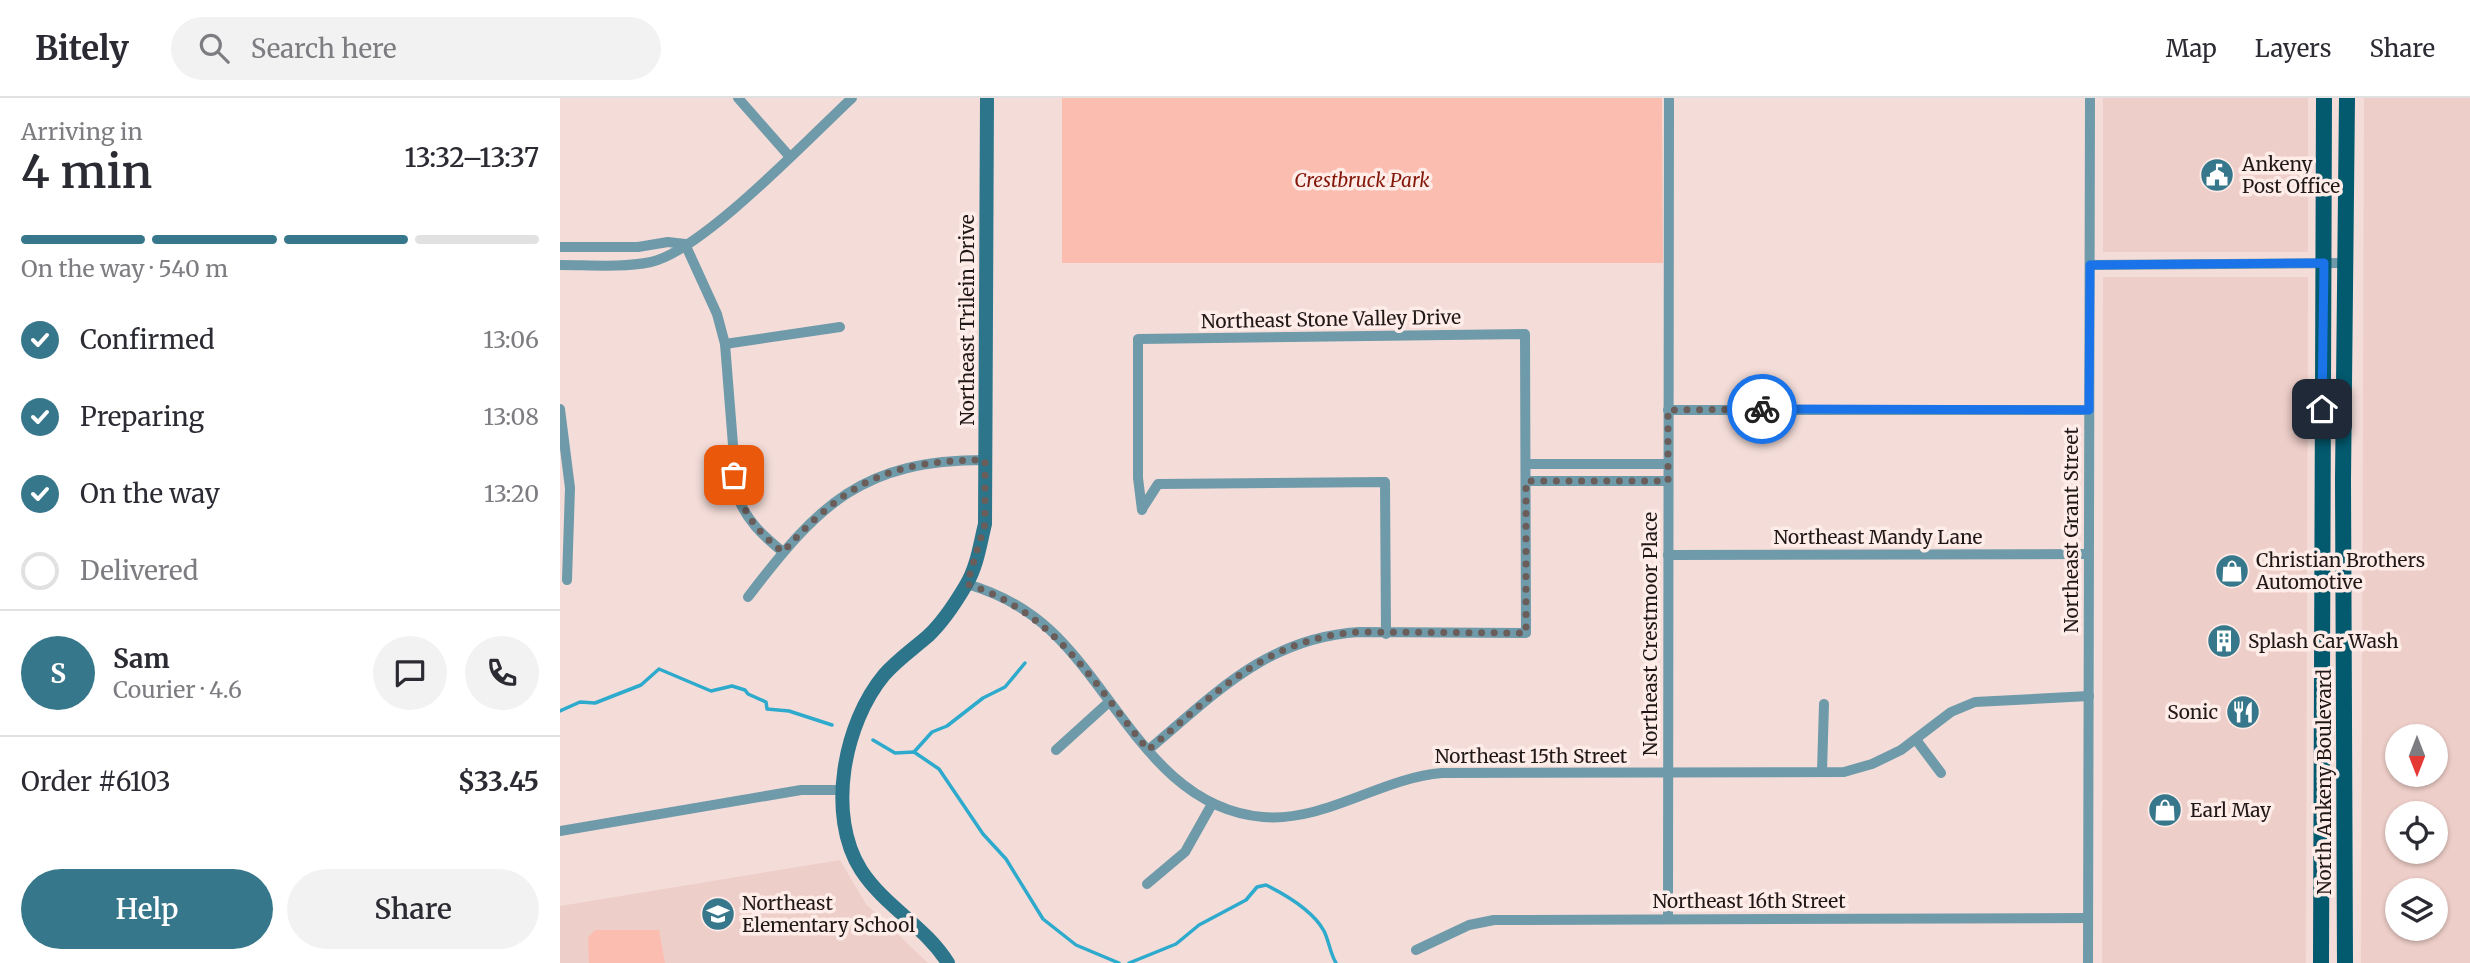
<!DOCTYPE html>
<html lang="en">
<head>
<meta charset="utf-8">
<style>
  body { margin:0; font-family:Merriweather,serif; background:#f2f2f3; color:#2b2b33; height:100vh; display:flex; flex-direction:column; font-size:26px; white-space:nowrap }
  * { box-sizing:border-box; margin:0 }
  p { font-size:23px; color:#7c7c81 }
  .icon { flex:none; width:38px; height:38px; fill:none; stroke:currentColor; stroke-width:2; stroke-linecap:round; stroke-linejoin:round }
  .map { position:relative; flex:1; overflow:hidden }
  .sheet { display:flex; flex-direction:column; background:#fff; width:560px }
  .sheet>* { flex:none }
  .needle { width:46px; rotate:180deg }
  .fabs { position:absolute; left:1825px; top:626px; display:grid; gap:14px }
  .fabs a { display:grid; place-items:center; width:63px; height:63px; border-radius:50%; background:#fff; box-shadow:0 2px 5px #0004; font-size:35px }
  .pin { position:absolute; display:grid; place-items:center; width:60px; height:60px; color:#fff; margin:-30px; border-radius:14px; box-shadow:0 4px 10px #0006 }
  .courier { position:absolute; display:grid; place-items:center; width:70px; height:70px; margin:-35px; border:5px solid #1a73e8; border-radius:50%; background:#fff; color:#222; box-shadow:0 2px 9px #0007 }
  .summary em { font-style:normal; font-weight:600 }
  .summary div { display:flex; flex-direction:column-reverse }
  .summary { display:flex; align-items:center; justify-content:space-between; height:119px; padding:0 21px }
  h1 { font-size:46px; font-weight:600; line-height:52px }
  .bar { display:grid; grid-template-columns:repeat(4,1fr); gap:10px 7px; align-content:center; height:84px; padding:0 21px }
  .bar i { height:9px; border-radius:5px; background:#e1e1e2 }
  .bar .on { background:#37778b }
  .bar p { grid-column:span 4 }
  .line { display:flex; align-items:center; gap:18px; padding:0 21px; border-top:2px solid #e1e1e2 }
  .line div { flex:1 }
  .round { display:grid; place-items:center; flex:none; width:74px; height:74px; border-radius:37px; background:#f2f2f3 }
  ol { padding:0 21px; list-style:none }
  li { display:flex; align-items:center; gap:21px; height:77px }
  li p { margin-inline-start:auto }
  li .icon { padding:7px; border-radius:50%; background:#37778b; color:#fff; stroke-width:4 }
  li:last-child { color:#7c7c81 }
  li i { width:38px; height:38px; border:4px solid #e1e1e2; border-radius:50% }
  .action { display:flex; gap:14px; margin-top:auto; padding:14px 21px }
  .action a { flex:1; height:80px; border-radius:42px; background:#37778b; color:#fff; font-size:28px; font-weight:600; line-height:80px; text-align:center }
  .action a+a { background:#f2f2f3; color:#2b2b33 }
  header { display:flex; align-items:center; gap:42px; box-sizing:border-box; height:98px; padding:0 35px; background:#fff; border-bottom:2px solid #e1e1e2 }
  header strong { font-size:33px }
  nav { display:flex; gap:38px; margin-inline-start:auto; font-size:24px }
  .search { width:490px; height:63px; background:#f2f2f3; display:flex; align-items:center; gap:18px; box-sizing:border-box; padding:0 24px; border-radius:38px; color:#7c7c81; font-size:26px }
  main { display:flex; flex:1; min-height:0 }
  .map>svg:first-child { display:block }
  .built { fill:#eecec8; fill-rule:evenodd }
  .green { fill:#fcbdb1 }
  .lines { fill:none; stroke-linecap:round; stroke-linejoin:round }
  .stream { stroke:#2eaacd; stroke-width:3.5 }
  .street { stroke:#6f9aa9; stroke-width:10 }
  .secondary { stroke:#2d758b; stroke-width:14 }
  .primary { stroke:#03596e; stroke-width:16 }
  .done { stroke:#6a5d5a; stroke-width:7; stroke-dasharray:0 12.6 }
  .route { stroke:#1a73e8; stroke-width:9 }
  .labels { text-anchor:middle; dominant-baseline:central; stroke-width:7; stroke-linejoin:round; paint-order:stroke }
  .poi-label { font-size:19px; fill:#201816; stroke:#feece8; text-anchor:start }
  .park-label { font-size:19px; font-style:italic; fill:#841709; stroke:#feece8 }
  .street-label { font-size:19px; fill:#201816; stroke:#feece8 }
</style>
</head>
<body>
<header>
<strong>Bitely</strong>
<div class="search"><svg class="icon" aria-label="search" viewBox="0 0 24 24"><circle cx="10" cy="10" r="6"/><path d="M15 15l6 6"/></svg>Search here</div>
<nav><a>Map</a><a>Layers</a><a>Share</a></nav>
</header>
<main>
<section class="sheet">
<div class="summary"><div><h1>4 min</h1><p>Arriving in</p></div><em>13:32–13:37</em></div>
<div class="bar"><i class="on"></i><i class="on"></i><i class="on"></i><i></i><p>On the way · 540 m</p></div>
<ol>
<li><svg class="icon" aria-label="check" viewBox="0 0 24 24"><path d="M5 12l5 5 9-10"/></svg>Confirmed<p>13:06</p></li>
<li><svg class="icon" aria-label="check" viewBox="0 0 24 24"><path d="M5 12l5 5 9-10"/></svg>Preparing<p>13:08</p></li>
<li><svg class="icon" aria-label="check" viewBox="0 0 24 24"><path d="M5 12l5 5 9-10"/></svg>On the way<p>13:20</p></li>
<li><i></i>Delivered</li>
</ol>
<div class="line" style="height:126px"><b class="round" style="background:#37778b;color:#fff">S</b><div><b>Sam</b><p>Courier · 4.6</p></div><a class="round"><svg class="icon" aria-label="chat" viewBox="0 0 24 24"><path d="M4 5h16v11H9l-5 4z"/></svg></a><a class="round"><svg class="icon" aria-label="phone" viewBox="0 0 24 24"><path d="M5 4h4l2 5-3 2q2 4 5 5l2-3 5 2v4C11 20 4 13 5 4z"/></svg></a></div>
<div class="line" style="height:91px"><div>Order #6103</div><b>$33.45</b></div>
<div class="action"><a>Help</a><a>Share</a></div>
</section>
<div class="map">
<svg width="1910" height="865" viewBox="0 0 1910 865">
  <rect width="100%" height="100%" fill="#f4ddd9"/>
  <g class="built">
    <rect x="1543" y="0" width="205" height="154"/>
    <path d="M1804 0H1910V865H1801ZM1838 639H1876V677H1838ZM1838 716H1876V754H1838ZM1838 793H1876V831H1838Z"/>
    <polygon points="1543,179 1748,179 1746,865 1542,865"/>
    <polygon points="280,762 306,806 368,865 0,865 0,808"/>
  </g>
  <g class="green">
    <polygon points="502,0 1102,0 1103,165 502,165"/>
    <polygon points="35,832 99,832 105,865 29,865 28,840"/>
  </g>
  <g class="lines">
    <g class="stream">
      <polyline points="0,613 20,604 35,605 81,587 99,571 151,593 172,588 185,592 188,596 206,604 207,611 229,613 272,627"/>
      <polyline points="313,642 335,655 354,654 379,671 423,736 446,761 483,821 516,847 559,865"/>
      <polyline points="354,654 372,634 387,628 423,600 445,589 465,565"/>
      <path d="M569 865 616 846 639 827 686 802 697 789 706 787C726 797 753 813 764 833 769 843 770 855 776 865"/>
    </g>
    <g class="street">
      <polyline points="178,0 230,59"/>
      <path d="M125 146 157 216 165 246 177 397C186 422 202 437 223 454"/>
      <polyline points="0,149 78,149 108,144 125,146"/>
      <path d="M0 167C30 167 61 170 91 164 142 153 250 39 292 0"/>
      <polyline points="1530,167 1787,165"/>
      <polyline points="165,246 280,229"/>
      <polyline points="0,311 10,390 7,482"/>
      <polyline points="1108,312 1529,312"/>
      <polyline points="966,366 1108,366"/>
      <polyline points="966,383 1108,383"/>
      <polyline points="582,411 598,386 825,384 826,536"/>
      <path d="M582 412 578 380V241L965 236 966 535 799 534C706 540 655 596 588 652"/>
      <polyline points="1108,457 1529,456"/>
      <path d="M407 486C438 495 466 510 490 532 558 595 597 710 703 719 766 724 820 680 882 675L1284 674 1312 666 1341 652 1391 614 1415 604 1529 598"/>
      <path d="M188 499C259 406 302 362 425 362"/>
      <polyline points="1357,643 1381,675"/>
      <polyline points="496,652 549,604"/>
      <polyline points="1262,674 1264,606"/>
      <polyline points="0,733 241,692 282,692"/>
      <polyline points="587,786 625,754 652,706"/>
      <polyline points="1108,820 1109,0"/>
      <polyline points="856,852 909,827 934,822 1528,820"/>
      <polyline points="1528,865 1530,0"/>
    </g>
    <path class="secondary" d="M388 865C365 828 325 809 301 772 266 717 284 625 324 577 337 562 353 551 368 538 382 525 396 504 406 487 417 469 420 446 425 426L427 0"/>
    <g class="primary">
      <polyline points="1761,865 1764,0"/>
      <polyline points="1785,865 1783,382 1787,0"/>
    </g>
  </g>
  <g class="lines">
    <path class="done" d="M174 377C180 412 195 432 223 454 286 384 330 362 425 362V426L407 486C494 514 533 584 588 652 655 596 706 540 799 534L966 535V383H1108V312L1202 311"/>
    <polyline class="route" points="1202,311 1529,312 1530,167 1764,165 1762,311"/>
  </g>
  <defs>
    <g id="civic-disc" transform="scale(1.75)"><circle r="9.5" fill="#37778b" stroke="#feece8"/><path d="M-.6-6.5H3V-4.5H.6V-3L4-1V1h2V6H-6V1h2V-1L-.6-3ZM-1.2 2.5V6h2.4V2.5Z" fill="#fff"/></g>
    <g id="shop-disc" transform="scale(1.75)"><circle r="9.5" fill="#37778b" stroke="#feece8"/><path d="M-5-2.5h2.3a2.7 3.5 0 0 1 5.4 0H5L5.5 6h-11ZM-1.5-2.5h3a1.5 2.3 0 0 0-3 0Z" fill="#fff"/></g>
    <g id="building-disc" transform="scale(1.75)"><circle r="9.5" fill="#37778b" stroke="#feece8"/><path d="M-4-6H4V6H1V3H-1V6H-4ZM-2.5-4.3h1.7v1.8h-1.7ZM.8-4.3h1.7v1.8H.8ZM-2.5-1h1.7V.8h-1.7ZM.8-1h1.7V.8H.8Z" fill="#fff"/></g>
    <g id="restaurant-disc" transform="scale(1.75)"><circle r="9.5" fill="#37778b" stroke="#feece8"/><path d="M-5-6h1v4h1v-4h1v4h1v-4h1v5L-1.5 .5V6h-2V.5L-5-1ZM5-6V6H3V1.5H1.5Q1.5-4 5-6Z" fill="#fff"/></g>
    <g id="school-disc" transform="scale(1.75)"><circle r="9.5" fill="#37778b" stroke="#feece8"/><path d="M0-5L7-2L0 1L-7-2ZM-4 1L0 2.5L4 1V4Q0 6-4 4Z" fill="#fff"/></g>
  </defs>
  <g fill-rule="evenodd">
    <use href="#civic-disc" x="1657" y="77"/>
    <use href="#shop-disc" x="1672" y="473"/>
    <use href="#building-disc" x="1664" y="543"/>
    <use href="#restaurant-disc" x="1683" y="614"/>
    <use href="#shop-disc" x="1605" y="712"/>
    <use href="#school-disc" x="158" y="816"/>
  </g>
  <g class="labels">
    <g class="poi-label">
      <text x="1682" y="66">Ankeny<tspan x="1682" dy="22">Post Office</tspan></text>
      <text x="1696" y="462">Christian Brothers<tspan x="1696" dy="22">Automotive</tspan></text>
      <text x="1688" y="543">Splash Car Wash</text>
      <text x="1658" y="614" text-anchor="end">Sonic</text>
      <text x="1630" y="712">Earl May</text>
      <text x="182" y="805">Northeast<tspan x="182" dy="22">Elementary School</tspan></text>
    </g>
    <g class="park-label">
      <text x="802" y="82">Crestbruck Park</text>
    </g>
    <g class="street-label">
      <text transform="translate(771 221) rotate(-1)">Northeast Stone Valley Drive</text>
      <text transform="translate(407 222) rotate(-90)">Northeast Trilein Drive</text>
      <text transform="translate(1511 432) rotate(-90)">Northeast Grant Street</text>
      <text x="1318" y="439">Northeast Mandy Lane</text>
      <text transform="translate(1090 536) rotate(-90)">Northeast Crestmoor Place</text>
      <text x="971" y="658">Northeast 15th Street</text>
      <text transform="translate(1764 684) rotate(-90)">North Ankeny Boulevard</text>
      <text x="1189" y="803">Northeast 16th Street</text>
    </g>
  </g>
</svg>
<div class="fabs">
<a><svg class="needle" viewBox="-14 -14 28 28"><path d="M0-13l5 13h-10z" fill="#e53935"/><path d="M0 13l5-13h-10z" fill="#7c7c81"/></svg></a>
<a><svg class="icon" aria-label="locate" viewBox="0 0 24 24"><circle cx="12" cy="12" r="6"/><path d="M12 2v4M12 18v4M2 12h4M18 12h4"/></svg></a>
<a><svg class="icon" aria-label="layers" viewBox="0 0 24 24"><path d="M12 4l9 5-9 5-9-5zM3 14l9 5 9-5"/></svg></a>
</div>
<div class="pin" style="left:174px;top:377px;background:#ea580c"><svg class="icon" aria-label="bag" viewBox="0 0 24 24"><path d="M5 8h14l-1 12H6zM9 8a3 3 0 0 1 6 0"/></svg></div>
<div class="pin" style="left:1762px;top:311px;background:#1f2937"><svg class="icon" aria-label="home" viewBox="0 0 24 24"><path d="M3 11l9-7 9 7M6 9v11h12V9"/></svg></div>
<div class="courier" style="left:1202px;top:311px"><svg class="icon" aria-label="bike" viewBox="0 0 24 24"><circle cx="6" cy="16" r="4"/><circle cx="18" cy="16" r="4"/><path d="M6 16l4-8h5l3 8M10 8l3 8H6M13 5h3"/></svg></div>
</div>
</main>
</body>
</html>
